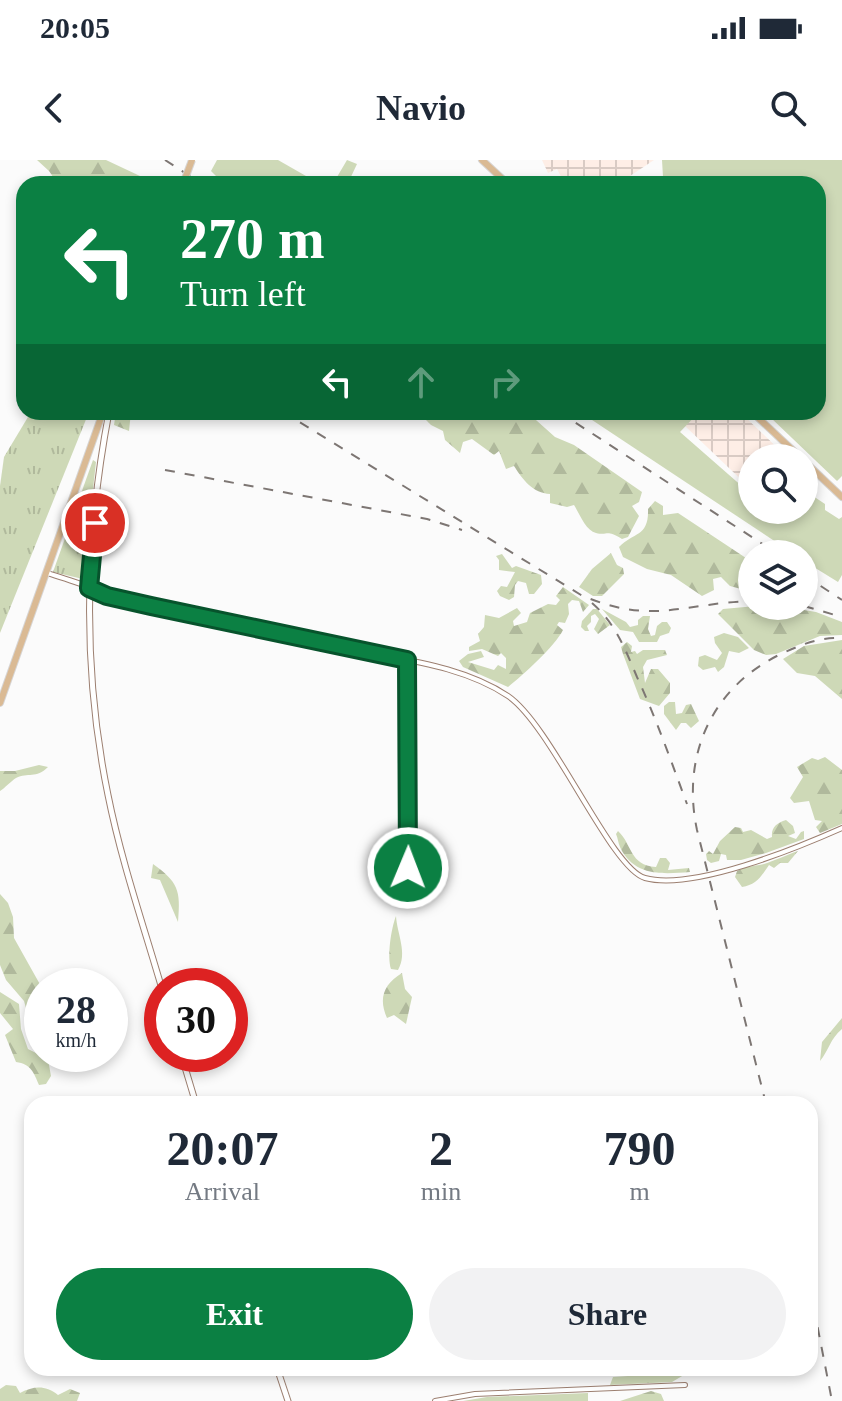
<!DOCTYPE html>
<html lang="en">
<head>
<meta charset="utf-8">
<style>
  body { margin:0; font-family:Georgia,serif; background:#f2f2f3; color:#1f2937; height:100vh; display:flex; flex-direction:column; font-size:30px; white-space:nowrap }
  * { box-sizing:border-box; margin:0 }
  p { font-size:26px; color:#747a83 }
  .icon { flex:none; width:44px; height:44px; fill:none; stroke:currentColor; stroke-width:2; stroke-linecap:round; stroke-linejoin:round }
  .map { position:relative; flex:1; overflow:hidden }
  .sheet { position:absolute; left:24px; top:936px; width:794px; height:280px; display:flex; flex-direction:column; background:#fff; border-radius:24px; box-shadow:0 4px 12px #0003 }
  .sheet>* { flex:none }
  .banner { position:absolute; left:16px; top:16px; width:810px; height:244px; border-radius:24px; box-shadow:0 4px 12px #0003; background:#0b8043; color:#fff; overflow:hidden }
  .tools { position:absolute; left:738px; top:284px; display:grid; gap:16px }
  .tools a { display:grid; place-items:center; width:80px; height:80px; border-radius:50%; background:#fff; box-shadow:0 4px 12px #0003; font-size:40px }
  .speed { position:absolute; left:24px; top:808px; display:flex; gap:16px; font-size:40px; font-weight:700; text-align:center }
  .speed>* { display:grid; place-content:center; width:104px; height:104px; border-radius:50%; background:#fff; box-shadow:0 4px 12px #0003; line-height:1 }
  .speed small { font-size:20px; font-weight:400 }
  .speed .limit { border:12px solid #d22; background:#fff; color:#111 }
  .pin { position:absolute; display:grid; place-items:center; width:68px; height:68px; color:#fff; margin:-34px; border:4px solid #fff; border-radius:50%; box-shadow:0 2px 8px #0007 }
  .me { position:absolute; width:88px; margin:-44px; rotate:1deg; stroke-linejoin:round; filter:drop-shadow(0 0 6px #0008) }
  .turn { display:flex; align-items:center; gap:28px; height:168px; padding:0 32px; font-size:36px }
  .turn .icon { width:104px; height:104px; stroke-width:2.5 }
  .turn b { display:block; font-size:56px; line-height:68px }
  .lanes { display:flex; align-items:center; height:76px; padding:0 32px; background:#0003; justify-content:center; gap:40px; direction:ltr }
  .lanes .off { opacity:.35 }
  .eta { display:flex; justify-content:space-evenly; align-items:center; height:136px; text-align:center }
  .eta b { font-size:48px; font-weight:800; line-height:56px }
  .button { display:flex; gap:16px; margin-top:auto; padding:16px 32px }
  .button a { flex:1; height:92px; border-radius:48px; background:#0b8043; color:#fff; font-size:32px; font-weight:800; line-height:92px; text-align:center }
  .button a+a { background:#f2f2f3; color:#1f2937 }
  .status { display:flex; justify-content:space-between; align-items:center; height:56px; padding:0 40px; background:#fff; direction:ltr }
  .status svg { height:22px; fill:currentColor }
  header { display:flex; justify-content:space-between; align-items:center; height:104px; padding:0 32px; background:#fff; font-size:36px; font-weight:800 }
  .map>svg:first-child { display:block }
  .industrial { fill:url(#industrial-grid) }
  .grass { fill:url(#grass-tufts) }
  .forest { fill:url(#forest-firs) }
  .green { fill:#ced9b7 }
  .lines { fill:none; stroke-linecap:round; stroke-linejoin:round }
  .minor-casing { stroke:#9c7f70; stroke-width:6 }
  .tertiary-casing { stroke:#9c7f70; stroke-width:7 }
  .primary-casing { stroke:#d7d5d4; stroke-width:8 }
  .minor { stroke:#fff; stroke-width:4 }
  .tertiary { stroke:#fff; stroke-width:5 }
  .primary { stroke:#daba94; stroke-width:6 }
  .rail { stroke:#7d7673; stroke-width:2; stroke-dasharray:10 10; stroke-linecap:butt }
  .primary-bridge-casing { stroke:#d7d5d4; stroke-width:8; stroke-linecap:butt }
  .primary-bridge { stroke:#daba94; stroke-width:6 }
  .route-casing { stroke:#07532c; stroke-width:20 }
  .route { stroke:#0b8043; stroke-width:14 }
</style>
</head>
<body>
<div class="status"><b>20:05</b><svg viewBox="0 0 49 12"><path d="M0 12V9h3v3zM5 12V6h3v6zM10 12V3h3v9zM15 12V0h3v12zM26 1h20v11H26zM47 4h2v5h-2z"/></svg></div>
<header><svg class="icon" aria-label="back" viewBox="0 0 24 24"><path d="M15 5l-7 7 7 7"/></svg>Navio<svg class="icon" aria-label="search" viewBox="0 0 24 24"><circle cx="10" cy="10" r="6"/><path d="M15 15l6 6"/></svg></header>
<div class="map">
<svg width="842" height="1241" viewBox="0 0 842 1241">
  <defs>
    <pattern id="industrial-grid" width="8" height="8" patternUnits="userSpaceOnUse" patternTransform="scale(2)"><rect width="8" height="8" fill="#feeee6"/><path d="M0 4h8M4 0v8" fill="none" stroke="#d9cbc4"/></pattern>
    <pattern id="grass-tufts" width="24" height="20" patternUnits="userSpaceOnUse" patternTransform="scale(2)"><rect width="24" height="20" fill="#ced9b7"/><path d="M3 7l-1-3M5 7V3M7 7l1-3M15 17l-1-3M17 17v-4M19 17l1-3" fill="none" stroke="#b0b99c"/></pattern>
    <pattern id="forest-firs" width="22" height="20" patternUnits="userSpaceOnUse" patternTransform="scale(2)"><rect width="22" height="20" fill="#ced9b7"/><path d="M5 1l3.5 6h-7zM16 11l3.5 6h-7z" fill="#b0b99c"/></pattern>
  </defs>
  <rect width="100%" height="100%" fill="#fbfbfb"/>
  <!-- industrial -->
  <g class="industrial">
    <path d="M 542,0 L 654,0 L 618,24 L 582,24 L 579,20 L 565,24 L 557,9 L 548,13 Z"/>
    <path d="M 699,252 L 740,252 L 788,298 L 752,298 L 752,330 L 685,266 Z"/>
  </g>
  <!-- grass -->
  <g class="grass">
    <path d="M 31,252 L 89,252 L 0,473 L 0,326 L 4,297 Z"/>
    <path d="M 93,300 L 96,302 L 83,419 L 53,412 Z"/>
  </g>
  <!-- forest -->
  <g class="forest">
    <path d="M 37,0 L 106,0 L 157,24 L 58,24 L 49,11 Z"/>
    <path d="M 347,0 L 357,4 L 349,21 L 354,24 L 338,24 L 337,17 Z"/>
    <path d="M 116,252 L 131,252 L 129,271 L 114,265 Z"/>
    <path d="M 469,252 L 527,252 L 555,277 L 574,285 L 642,332 L 639,342 L 632,346 L 639,356 L 628,377 L 622,379 C 605,369 609,376 596,373 C 586,371 579,353 574,345 L 567,347 L 550,343 L 550,334 C 533,333 523,320 514,306 L 506,309 L 499,291 L 494,295 L 472,279 L 463,282 L 460,293 L 445,280 L 443,271 L 431,265 L 423,257 L 429,255 L 451,260 Z"/>
    <path d="M 655,341 L 663,346 L 663,355 L 678,353 L 752,402 L 752,432 L 730,426 L 721,417 L 713,419 L 714,430 L 702,436 L 671,415 L 647,409 L 623,397 L 619,387 C 634,372 649,377 648,349 Z"/>
    <path d="M 611,393 L 617,405 L 623,408 L 624,414 L 602,436 L 593,436 L 579,427 L 592,409 Z"/>
    <path d="M 502,394 L 512,408 L 516,406 L 541,415 L 542,424 L 534,434 L 529,434 L 526,423 L 518,421 L 515,425 L 514,437 L 509,440 L 500,436 L 497,431 L 501,426 L 507,427 L 515,412 L 499,410 L 499,400 L 496,396 Z"/>
    <path d="M 563,427 L 589,445 L 583,452 L 579,441 L 572,440 L 568,444 L 569,454 L 565,463 L 559,462 L 557,465 L 563,470 C 555,486 523,515 508,527 L 463,507 L 459,501 L 468,494 L 481,491 L 484,497 L 468,502 L 494,510 L 498,505 L 506,509 L 506,498 L 501,493 L 498,496 L 482,489 L 469,491 L 469,487 L 480,481 L 478,474 L 484,467 L 485,455 L 499,458 L 517,448 L 521,453 L 513,461 L 514,466 L 527,462 L 530,453 L 548,444 L 556,445 L 560,440 L 556,436 Z"/>
    <path d="M 756,446 L 798,449 L 816,452 L 842,462 L 842,475 L 820,476 L 776,494 L 766,495 L 754,490 L 718,454 L 723,449 Z"/>
    <path d="M 593,449 L 597,449 L 610,465 L 598,474 L 594,469 L 599,459 L 595,454 L 591,456 L 591,462 L 587,466 L 589,471 L 585,471 L 581,467 L 582,461 Z"/>
    <path d="M 602,449 L 626,462 L 630,467 L 638,465 L 638,460 L 643,456 L 650,456 L 648,469 L 651,476 L 655,475 L 657,466 L 662,462 L 667,462 L 671,468 L 669,473 L 660,476 L 657,482 L 639,482 L 633,472 L 620,470 Z"/>
    <path d="M 724,473 L 738,477 L 749,488 L 739,493 L 729,491 L 724,507 L 718,512 L 715,507 L 703,510 L 698,506 L 699,497 L 705,495 L 717,500 L 722,493 L 715,483 L 714,477 Z"/>
    <path d="M 842,480 L 842,539 L 815,516 L 797,513 L 783,499 L 804,486 Z"/>
    <path d="M 627,482 L 632,486 L 631,492 L 635,491 L 637,494 L 643,490 L 665,490 L 667,495 L 647,500 L 643,507 L 645,523 L 651,509 L 658,509 L 670,523 L 670,533 L 659,546 L 640,539 L 623,494 L 621,487 Z"/>
    <path d="M 669,542 L 675,542 L 676,554 L 682,553 L 686,545 L 691,544 L 699,561 L 691,568 L 686,563 L 681,563 L 676,570 L 664,554 L 664,546 Z"/>
    <path d="M 825,597 L 842,610 L 842,664 L 820,673 L 816,667 L 822,661 L 815,660 L 809,641 L 794,643 L 790,638 L 803,617 L 797,607 L 812,598 L 818,600 Z"/>
    <path d="M 39,605 L 48,607 C 36,619 28,612 16,618 C 11,621 5,628 0,631 L 0,611 L 15,611 Z"/>
    <path d="M 786,660 L 793,666 L 795,673 L 788,676 L 796,679 L 801,672 L 804,671 L 804,679 L 766,693 L 741,700 L 727,700 L 726,695 L 721,694 L 719,701 L 711,703 L 707,700 L 706,694 L 709,691 L 713,694 L 720,681 L 735,667 L 741,668 L 743,672 L 751,670 L 767,679 L 772,677 C 771,667 777,663 786,660 Z"/>
    <path d="M 618,671 C 633,685 629,705 656,707 L 660,698 L 666,698 L 670,703 L 668,710 L 689,708 L 690,712 C 663,714 634,717 620,687 C 618,683 618,678 616,674 Z"/>
    <path d="M 798,691 L 788,703 L 780,703 L 774,708 L 769,705 C 761,717 756,725 742,727 L 735,717 L 737,711 C 747,706 755,706 764,704 C 771,702 789,694 798,691 Z"/>
    <path d="M 153,704 C 178,722 181,730 178,762 L 160,720 L 151,718 Z"/>
    <path d="M 0,734 L 8,743 L 13,757 L 14,778 L 42,828 L 42,861 L 30,862 L 24,841 L 6,820 L 0,805 Z"/>
    <path d="M 396,756 C 397,774 408,793 398,810 L 391,809 C 387,796 391,769 396,756 Z"/>
    <path d="M 402,813 L 405,829 L 412,837 L 406,864 L 394,855 L 387,858 C 378,838 384,824 402,813 Z"/>
    <path d="M 0,832 L 19,844 L 21,869 L 28,889 L 38,894 L 47,894 L 51,916 L 46,924 L 39,925 C 34,913 31,904 16,902 L 5,875 L 13,869 L 0,853 Z"/>
    <path d="M 842,858 L 842,869 C 830,879 829,890 820,901 L 822,882 Z"/>
    <path d="M 637,1208 L 701,1208 L 694,1209 L 672,1222 L 610,1225 L 613,1217 L 657,1214 L 648,1211 L 642,1213 Z"/>
    <path d="M 6,1225 L 16,1226 L 20,1233 C 34,1226 45,1225 58,1235 L 70,1229 L 80,1233 L 77,1241 L 0,1241 L 0,1229 Z"/>
    <path d="M 651,1231 L 661,1234 L 664,1241 L 667,1241 L 620,1241 Z"/>
    <path d="M 588,1233 L 588,1241 L 463,1241 L 487,1237 Z"/>
  </g>
  <!-- green -->
  <g class="green">
    <path d="M 217,0 L 278,0 L 320,24 L 224,24 L 211,11 Z"/>
    <path d="M 662,0 L 842,0 L 842,316 L 837,321 L 770,257 L 772,252 L 818,252 L 818,24 L 659,24 L 663,17 Z"/>
    <path d="M 580,252 L 699,252 L 680,272 L 752,335 L 752,350 L 804,350 L 804,330 L 825,344 L 825,350 L 839,359 L 842,357 L 842,415 L 838,422 L 804,401 L 804,394 L 794,394 Z"/>
  </g>
  <g class="lines">
    <defs>
      <g id="minor">
        <path d="M 47,413 C 82,423 115,438 151,446 C 218,462 285,475 352,489 C 404,500 463,506 508,536 C 552,566 611,709 645,718 C 693,731 797,688 842,668"/>
        <path d="M 407,500 L 408,708"/>
        <path d="M 435,1241 L 475,1234 L 685,1225"/>
      </g>
      <g id="tertiary">
        <path d="M 109,252 C 85,378 82,509 108,635 C 121,700 143,764 162,829"/>
        <path d="M 181,894 L 196,944"/>
        <path d="M 277,1208 L 288,1241"/>
      </g>
      <g id="primary">
        <path d="M 482,0 L 508,24"/>
        <path d="M 752,252 L 801,298"/>
        <path d="M 804,301 L 842,337"/>
        <path d="M 0,543 L 103,252"/>
      </g>
    </defs>
    <!-- minor casing -->
    <use href="#minor" class="minor-casing"/>
    <!-- tertiary casing -->
    <use href="#tertiary" class="tertiary-casing"/>
    <!-- primary casing -->
    <use href="#primary" class="primary-casing"/>
    <!-- minor -->
    <use href="#minor" class="minor"/>
    <!-- tertiary -->
    <use href="#tertiary" class="tertiary"/>
    <!-- primary -->
    <use href="#primary" class="primary"/>
    <!-- rail -->
    <g class="rail">
      <path d="M 165,0 L 202,24"/>
      <path d="M 283,252 L 581,435 C 652,466 682,443 752,441"/>
      <path d="M 559,252 L 778,394"/>
      <path d="M 165,310 L 427,359 L 462,370"/>
      <path d="M 804,415 L 842,440"/>
      <path d="M 592,443 C 616,464 625,489 637,517 C 656,558 671,601 687,644"/>
      <path d="M 804,446 L 842,457"/>
      <path d="M 766,944 L 697,670 C 681,595 712,526 783,493 C 803,484 820,477 842,478"/>
      <path d="M 810,1128 L 832,1241"/>
    </g>
    <defs>
      <path id="primary-bridge" d="M 183,24 L 192,0"/>
    </defs>
    <!-- primary-bridge casing -->
    <use href="#primary-bridge" class="primary-bridge-casing"/>
    <!-- primary-bridge -->
    <use href="#primary-bridge" class="primary-bridge"/>
  </g>
  <g class="lines">
    <defs>
      <path id="route" d="M 95,363 L 89,428 L 107,436 L 151,446 L 407,500 L 408,708"/>
    </defs>
    <!-- route casing -->
    <use href="#route" class="route-casing"/>
    <!-- route -->
    <use href="#route" class="route"/>
  </g>
</svg>
<div class="tools">
<a><svg class="icon" aria-label="search" viewBox="0 0 24 24"><circle cx="10" cy="10" r="6"/><path d="M15 15l6 6"/></svg></a>
<a><svg class="icon" aria-label="layers" viewBox="0 0 24 24"><path d="M12 4l9 5-9 5-9-5zM3 14l9 5 9-5"/></svg></a>
</div>
<div class="speed"><div>28<small>km/h</small></div><div class="limit">30</div></div>
<div class="pin" style="left:95px;top:363px;background:#d93025"><svg class="icon" aria-label="arrive" viewBox="0 0 24 24"><path d="M6 21V4h12l-3 4 3 4H6"/></svg></div>
<svg class="me" style="left:408px;top:708px" viewBox="-20 -20 40 40"><circle r="17" fill="#0b8043" stroke="#fff" stroke-width="3"/><path d="M0-11L8 9 0 5-8 9z" fill="#fff"/></svg>
<div class="banner">
<div class="turn"><svg class="icon" aria-label="left" viewBox="0 0 24 24"><path d="M17 20v-9H6M10 6l-5 5 5 5"/></svg><div><b>270 m</b>Turn left</div></div>
<div class="lanes"><svg class="icon" aria-label="left" viewBox="0 0 24 24"><path d="M17 20v-9H6M10 6l-5 5 5 5"/></svg><svg class="icon off" aria-label="ahead" viewBox="0 0 24 24"><path d="M12 20V5M6 11l6-6 6 6"/></svg><svg class="icon off" aria-label="right" viewBox="0 0 24 24"><path d="M7 20v-9h11M14 6l5 5-5 5"/></svg></div>
</div>
<section class="sheet">
<div class="eta">
<div><b>20:07</b><p>Arrival</p></div>
<div><b>2</b><p>min</p></div>
<div><b>790</b><p>m</p></div>
</div>
<div class="button"><a>Exit</a><a>Share</a></div>
</section>
</div>
</body>
</html>
